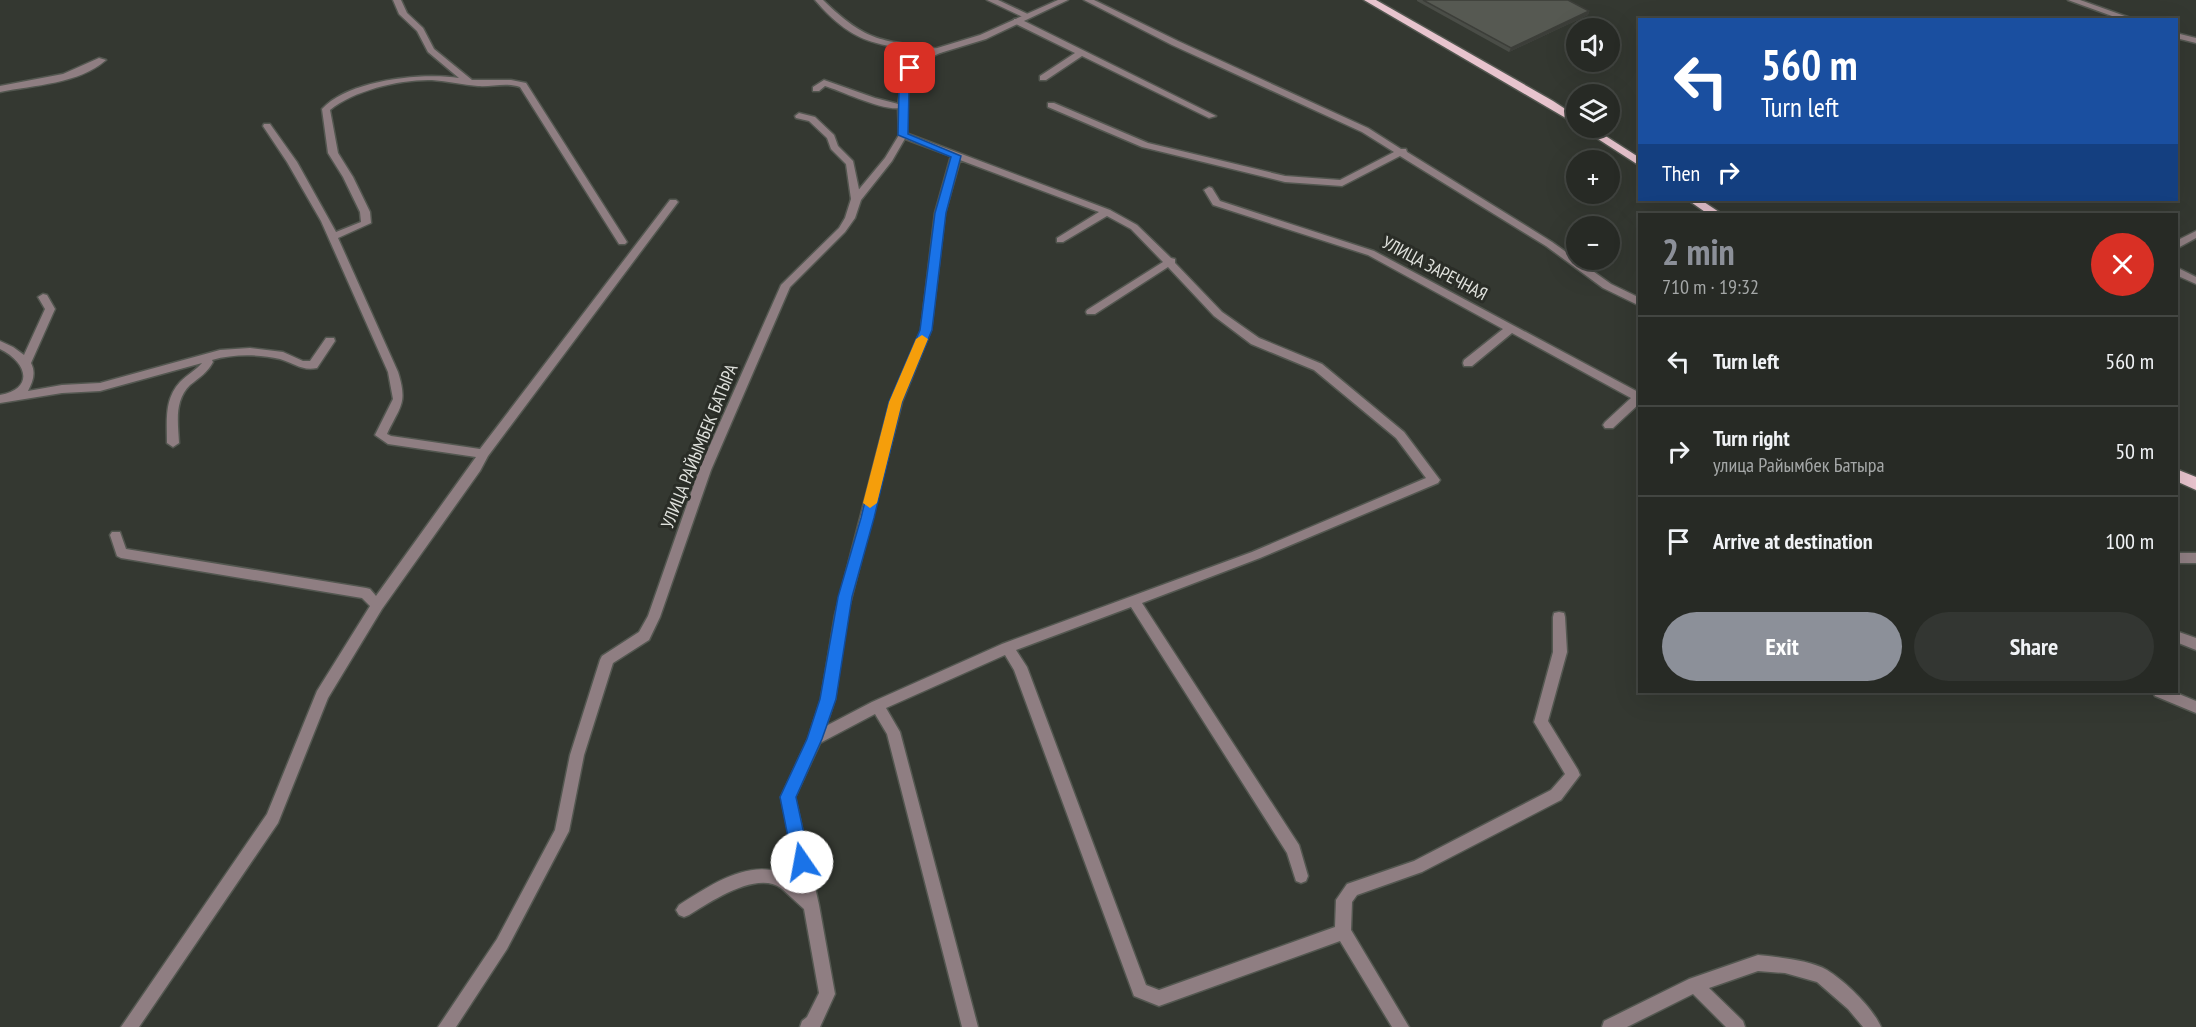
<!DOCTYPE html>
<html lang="en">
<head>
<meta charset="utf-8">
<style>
  body { margin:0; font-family:"PT Sans Narrow",sans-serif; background:#333632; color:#f1f3f6; height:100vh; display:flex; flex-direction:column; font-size:22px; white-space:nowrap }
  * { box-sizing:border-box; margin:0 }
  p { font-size:20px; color:#a4a7a7 }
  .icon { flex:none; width:33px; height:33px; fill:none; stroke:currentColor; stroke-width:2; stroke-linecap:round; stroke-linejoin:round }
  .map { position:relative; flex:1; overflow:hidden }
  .drawer { position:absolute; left:1638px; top:213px; width:540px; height:480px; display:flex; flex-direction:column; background:#272a25; border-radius:0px; box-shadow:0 6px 24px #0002,0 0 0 2px #434642 }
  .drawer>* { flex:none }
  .hud { position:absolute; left:1638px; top:18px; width:540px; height:183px; border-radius:0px; box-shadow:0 6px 24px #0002,0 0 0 2px #434642; background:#1a4fa0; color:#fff; overflow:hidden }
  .fabs { position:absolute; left:1566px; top:18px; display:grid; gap:12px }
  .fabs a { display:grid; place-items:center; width:54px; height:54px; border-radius:50%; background:#272a25; box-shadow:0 6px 24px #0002,0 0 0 2px #434642; font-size:30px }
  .pin { position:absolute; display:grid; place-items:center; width:51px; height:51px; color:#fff; margin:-26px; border-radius:12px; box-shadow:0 3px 9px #0006 }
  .me { position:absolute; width:66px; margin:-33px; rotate:348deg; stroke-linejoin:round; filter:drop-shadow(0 0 4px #0008) }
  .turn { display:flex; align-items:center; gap:21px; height:126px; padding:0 24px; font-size:27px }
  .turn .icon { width:78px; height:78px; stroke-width:2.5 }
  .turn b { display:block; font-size:42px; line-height:51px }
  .then { display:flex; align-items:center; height:57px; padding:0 24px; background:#0003; gap:12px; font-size:22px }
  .round { display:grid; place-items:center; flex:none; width:63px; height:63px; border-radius:32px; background:#333632 }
  .head { display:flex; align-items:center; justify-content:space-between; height:102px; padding:0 24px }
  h1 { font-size:36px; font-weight:700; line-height:45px; color:#8c9099 }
  .cta { display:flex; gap:12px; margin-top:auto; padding:12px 24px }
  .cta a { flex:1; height:69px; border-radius:36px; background:#8c9099; color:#fff; font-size:24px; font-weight:700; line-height:69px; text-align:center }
  .cta a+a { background:#333632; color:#f1f3f6 }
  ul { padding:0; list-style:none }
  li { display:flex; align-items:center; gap:18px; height:90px; padding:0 24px; border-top:2px solid #434642 }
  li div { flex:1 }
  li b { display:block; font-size:22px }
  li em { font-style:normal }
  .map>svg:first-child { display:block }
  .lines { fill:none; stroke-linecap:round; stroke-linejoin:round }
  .minor-casing { stroke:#535750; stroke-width:3 }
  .tertiary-casing { stroke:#535750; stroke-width:3 }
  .primary-casing { stroke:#535750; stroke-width:3 }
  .minor { fill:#8f7e82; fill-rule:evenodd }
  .tertiary { fill:#8f7e82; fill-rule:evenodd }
  .primary { fill:#e8c4ce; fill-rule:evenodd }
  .wall { fill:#4a4d47 }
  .shaded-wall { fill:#3c3e39 }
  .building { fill:#565952; stroke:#3c3e39; stroke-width:1.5 }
  .route { fill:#1a73e8; stroke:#114b97; stroke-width:1.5 }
  .slow { fill:#f59e0b }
  .labels { text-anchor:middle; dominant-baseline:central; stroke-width:6; stroke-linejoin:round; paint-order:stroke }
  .street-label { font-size:18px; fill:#e0e2dd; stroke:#2a2d27 }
</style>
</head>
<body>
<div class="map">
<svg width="2196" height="1027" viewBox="0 0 2196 1027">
  <rect width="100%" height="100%" fill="#343831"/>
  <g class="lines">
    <defs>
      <g id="minor">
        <path d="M 393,0 L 401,0 L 407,13 L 423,28 L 434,49 L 472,80 L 511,80 L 526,83 L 627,242 L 625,244 L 619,244 L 520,87 C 506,82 492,87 478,86 C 463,85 448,81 432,80 C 402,79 354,90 330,110 L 338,153 L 353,177 L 370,212 L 371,223 L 338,238 L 398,372 C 408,404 400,406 387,434 L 391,436 L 480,449 L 670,200 L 676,200 L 678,202 L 488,456 L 480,471 L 382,609 L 328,698 L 278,823 L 139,1027 L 121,1027 L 267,814 L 317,691 L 370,606 L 362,598 L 121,558 L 117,556 L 110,535 L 112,532 L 120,532 L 126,549 L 366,588 L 370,589 L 376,596 L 476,457 L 388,444 L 375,435 L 393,399 L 388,372 L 321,221 L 287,162 L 263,126 L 264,124 L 270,124 L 297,162 L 336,232 L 361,222 L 360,212 L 343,177 L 328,153 L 322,109 C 348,80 422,72 459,78 L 428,52 L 417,31 L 399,14 Z"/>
        <path d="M 815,0 L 823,0 C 868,44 882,40 940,49 L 944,51 L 940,53 C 882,45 856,48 815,0 Z"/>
        <path d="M 987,0 L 998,0 L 1032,16 L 1025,18 Z"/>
        <path d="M 1084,0 L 1094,0 L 1178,41 L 1368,128 L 1401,149 L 1406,149 L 1407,152 L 1552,242 L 1611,284 L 1640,298 L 1640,306 L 1603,288 L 1546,246 L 1400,156 L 1342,186 L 1285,182 L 1142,147 L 1048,107 L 1048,103 L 1054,103 L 1148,143 L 1285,176 L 1340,180 L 1394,152 L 1362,132 L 1172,45 Z"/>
        <path d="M 2068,0 L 2080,0 L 2136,20 L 2123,20 Z"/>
        <path d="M 1014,19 L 1020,19 L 1216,116 L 1209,118 L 1082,56 L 1046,80 L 1040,80 L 1040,76 L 1075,53 L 1014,23 Z"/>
        <path d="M 2176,33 L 2196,38 L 2196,43 L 2176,38 Z"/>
        <path d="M 99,58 L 106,60 C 79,84 34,85 0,92 L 0,86 L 63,74 Z"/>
        <path d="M 824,80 L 875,98 L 906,106 C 892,116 842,91 825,86 L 819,91 L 813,91 L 813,87 Z"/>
        <path d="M 799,113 L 815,117 L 834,135 L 838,146 L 853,161 L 861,199 L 859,201 L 856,202 L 851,199 L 846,164 L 831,149 L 827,138 L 809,121 L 796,118 L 795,116 Z"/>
        <path d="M 903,132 L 1110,210 L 1137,225 L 1171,258 L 1175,259 L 1175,263 L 1222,312 L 1259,338 L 1322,364 L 1404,432 L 1440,480 L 1438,483 L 1260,558 L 1142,603 L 1299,845 L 1308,876 L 1306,881 L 1301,883 L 1296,881 L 1287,853 L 1131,607 L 1016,650 L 1027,667 L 1146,985 L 1159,990 L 1335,927 L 1336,900 L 1347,884 L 1414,861 L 1551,790 L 1565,774 L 1534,722 L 1553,652 L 1553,617 L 1554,613 L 1559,612 L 1564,613 L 1565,617 L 1567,652 L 1548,721 L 1578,770 L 1580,775 L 1561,800 L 1422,872 L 1357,895 L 1352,902 L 1351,930 L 1409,1027 L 1392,1027 L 1340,941 L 1159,1006 L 1134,996 L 1014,670 L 1005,655 L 886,708 L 900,732 L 978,1027 L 962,1027 L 887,734 L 875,714 L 820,743 L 795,797 L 819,905 L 835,994 L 820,1027 L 800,1027 L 802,1021 L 807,1017 L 819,993 L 804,909 L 781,888 C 757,870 710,902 689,915 L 684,917 L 679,915 L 676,910 L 679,905 C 714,883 761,850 799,884 L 781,797 L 808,739 L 821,699 L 835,615 L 890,402 L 921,330 L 935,213 L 951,156 L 900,137 L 900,133 ZM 960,160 L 1099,212 L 1057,238 L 1057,242 L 1063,242 L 1107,216 L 1131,229 L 1163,262 L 1087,310 L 1086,312 L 1087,314 L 1095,314 L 1168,267 L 1214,316 L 1251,344 L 1314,370 L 1396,438 L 1426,478 L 1252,552 L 1002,644 L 872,702 L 826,726 L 835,699 L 847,615 L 902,402 L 931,330 L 945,213 Z"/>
        <path d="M 1209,187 L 1212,188 L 1220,201 L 1374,251 L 1640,393 L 1640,403 L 1613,428 L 1605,428 L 1603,425 L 1605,422 L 1631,398 L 1512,333 L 1472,366 L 1464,366 L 1463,363 L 1464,360 L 1503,329 L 1368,255 L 1213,205 L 1204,190 Z"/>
        <path d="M 2196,231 L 2196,238 L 2176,249 L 2176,241 Z"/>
        <path d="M 2176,267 L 2196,277 L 2196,284 L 2176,275 Z"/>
        <path d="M 43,294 L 47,295 L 55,309 L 31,363 C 36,373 33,381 28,391 L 62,385 L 100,383 L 220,350 L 250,348 L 283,352 L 303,361 L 310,361 L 326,338 L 334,338 L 335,341 L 317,368 C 301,371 294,363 280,359 C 259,354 233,354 212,360 L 213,362 C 208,372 199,378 190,385 C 174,401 178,422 179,443 L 173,447 L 167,443 C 167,421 164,399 180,382 C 187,375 196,370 202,363 L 100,391 L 62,393 L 0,403 L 0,395 C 35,389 27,362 0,349 L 0,341 L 13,347 L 24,355 L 45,309 L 38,297 Z"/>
        <rect x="2176" y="553" width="20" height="10"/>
        <path d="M 2176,631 L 2196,638 L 2196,650 L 2176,642 Z"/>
        <path d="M 2153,692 L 2174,692 L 2196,701 L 2196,713 L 2155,696 Z"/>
        <path d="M 1758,955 C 1777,957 1810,960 1827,970 C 1845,981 1873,1008 1881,1027 L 1863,1027 L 1848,1009 L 1817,982 L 1785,973 L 1758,971 L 1709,988 L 1743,1021 L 1745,1027 L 1726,1027 L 1693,994 L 1627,1027 L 1602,1027 L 1604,1021 L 1689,979 Z"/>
      </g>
      <path id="tertiary" d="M 1058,0 L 1068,0 L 986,39 L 940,53 L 919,63 L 914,69 L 910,77 L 906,106 L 907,135 L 892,161 L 861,200 L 855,218 L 845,232 L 790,287 L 711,470 L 660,617 L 649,640 L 613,663 L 584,755 L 569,831 L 507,949 L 456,1027 L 438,1027 L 497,939 L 555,830 L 570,755 L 600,660 L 602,656 L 639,632 L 648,616 L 699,470 L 781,285 L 839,228 L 845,218 L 851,199 L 885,158 L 899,135 L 898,106 L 902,77 L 913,59 L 934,49 L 980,35 Z"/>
      <g id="primary">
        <path d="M 1364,0 L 1376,0 L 1553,101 L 1576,116 L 1576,124 Z"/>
        <path d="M 1581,128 L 1593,128 L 1640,158 L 1640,166 Z"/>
        <path d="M 1688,200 L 1701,200 L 1722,214 L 1708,214 Z"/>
        <path d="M 2176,469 L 2196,477 L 2196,490 L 2176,481 Z"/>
      </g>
    </defs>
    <!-- minor casing -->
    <use href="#minor" class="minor-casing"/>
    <!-- tertiary casing -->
    <use href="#tertiary" class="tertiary-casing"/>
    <!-- primary casing -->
    <use href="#primary" class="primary-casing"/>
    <!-- minor -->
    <use href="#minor" class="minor"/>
    <!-- tertiary -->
    <use href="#tertiary" class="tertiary"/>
    <!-- primary -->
    <use href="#primary" class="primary"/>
  </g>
  <!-- wall -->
  <path class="wall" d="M 1417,0 L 1568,0 L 1589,11 L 1588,15 L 1509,52 L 1417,1 Z"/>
  <!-- shaded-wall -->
  <path class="shaded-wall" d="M 1589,11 L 1588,15 L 1509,52 L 1511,48 Z"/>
  <!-- building -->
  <path class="building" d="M 1423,0 L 1568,0 L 1589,11 L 1511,48 Z"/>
  <!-- route -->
  <path class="route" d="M 910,65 L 915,68 L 909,88 L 908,134 L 961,156 L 946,213 L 932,330 L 902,402 L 874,518 L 852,597 L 836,699 L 822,739 L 796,797 L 810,862 L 808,868 L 802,870 L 796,868 L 793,862 L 780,797 L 807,739 L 820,699 L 838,597 L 861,518 L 889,402 L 920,330 L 935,213 L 951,157 L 898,135 L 899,88 L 905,68 Z"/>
  <!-- slow -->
  <path class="slow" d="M 922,335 L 928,339 L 902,402 L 877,503 L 870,508 L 863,503 L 889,402 L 916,339 Z"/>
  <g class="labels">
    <!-- street labels -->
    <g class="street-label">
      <text transform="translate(1435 268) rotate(28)">УЛИЦА ЗАРЕЧНАЯ</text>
      <text transform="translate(699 446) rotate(-68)">УЛИЦА РАЙЫМБЕК БАТЫРА</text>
    </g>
  </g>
</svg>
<div class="fabs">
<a><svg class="icon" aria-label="sound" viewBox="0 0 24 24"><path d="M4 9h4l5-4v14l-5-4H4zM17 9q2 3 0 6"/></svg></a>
<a><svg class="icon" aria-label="layers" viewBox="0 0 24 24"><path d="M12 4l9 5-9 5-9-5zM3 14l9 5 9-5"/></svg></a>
<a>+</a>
<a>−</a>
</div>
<div class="pin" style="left:910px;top:68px;background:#d93025"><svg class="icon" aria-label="arrive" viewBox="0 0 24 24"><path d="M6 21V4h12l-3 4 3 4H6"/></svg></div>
<svg class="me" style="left:802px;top:862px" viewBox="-20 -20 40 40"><circle r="19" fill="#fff"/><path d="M0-13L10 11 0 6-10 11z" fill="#1a73e8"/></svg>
<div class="hud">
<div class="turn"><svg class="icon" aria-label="left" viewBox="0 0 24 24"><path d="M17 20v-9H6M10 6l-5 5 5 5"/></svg><div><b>560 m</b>Turn left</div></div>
<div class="then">Then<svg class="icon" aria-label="right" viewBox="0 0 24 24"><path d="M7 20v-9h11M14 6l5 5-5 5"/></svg></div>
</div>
<section class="drawer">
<div class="head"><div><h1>2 min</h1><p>710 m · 19:32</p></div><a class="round" style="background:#d93025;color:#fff"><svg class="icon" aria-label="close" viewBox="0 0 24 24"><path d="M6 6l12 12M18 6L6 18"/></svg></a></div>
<ul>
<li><svg class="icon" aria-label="left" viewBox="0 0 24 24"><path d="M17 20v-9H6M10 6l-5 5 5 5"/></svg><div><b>Turn left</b></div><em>560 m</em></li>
<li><svg class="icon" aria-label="right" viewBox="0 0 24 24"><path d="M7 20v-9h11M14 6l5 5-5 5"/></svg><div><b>Turn right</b><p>улица Райымбек Батыра</p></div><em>50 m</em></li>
<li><svg class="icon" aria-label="arrive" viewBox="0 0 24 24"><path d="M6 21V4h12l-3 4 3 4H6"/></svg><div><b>Arrive at destination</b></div><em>100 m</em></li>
</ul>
<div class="cta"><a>Exit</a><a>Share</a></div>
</section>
</div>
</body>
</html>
